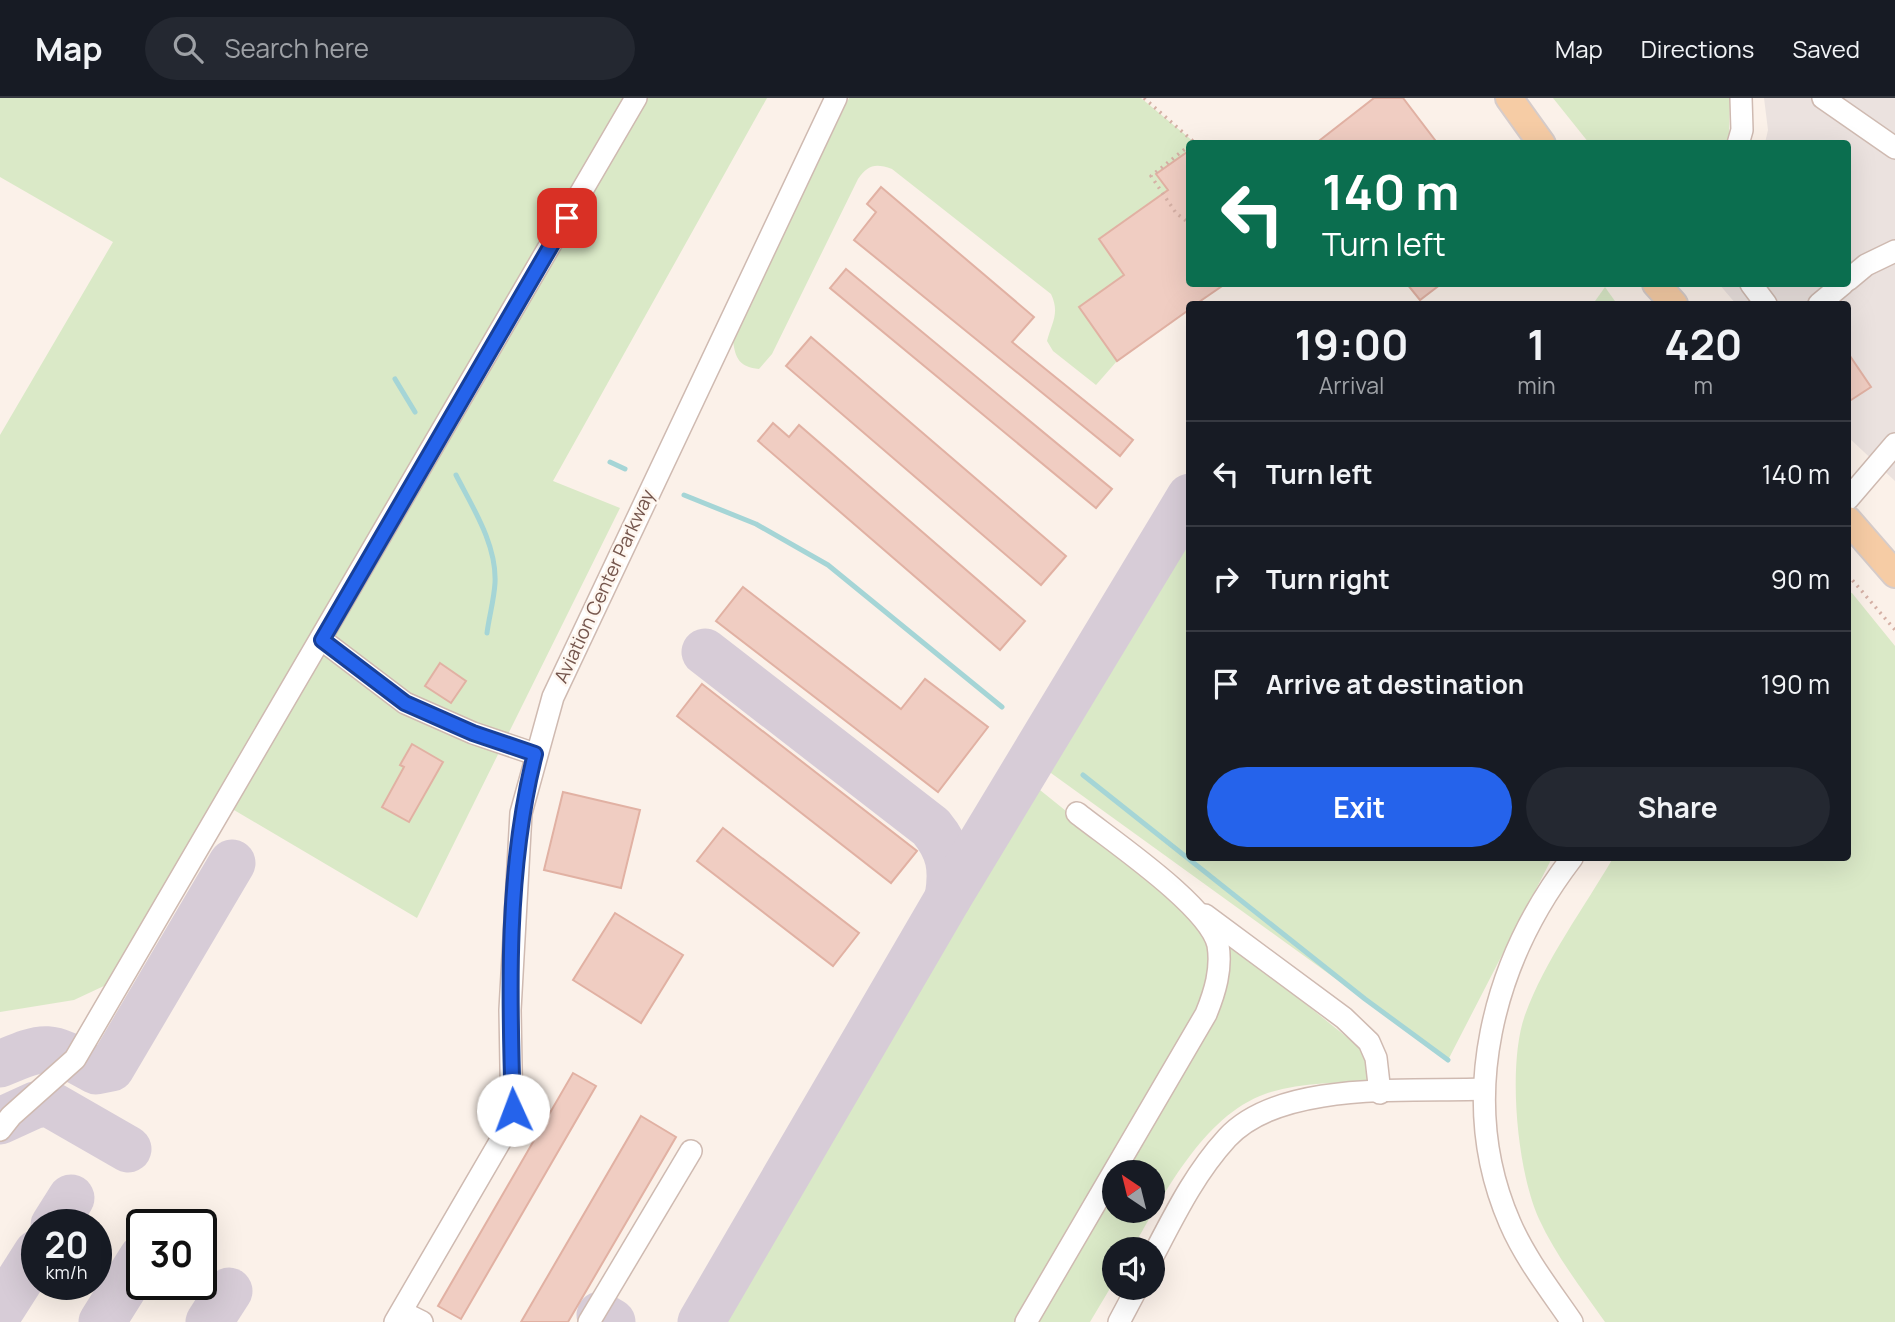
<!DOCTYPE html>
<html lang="en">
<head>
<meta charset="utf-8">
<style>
  body { margin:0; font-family:Manrope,sans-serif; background:#242831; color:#f1f3f6; height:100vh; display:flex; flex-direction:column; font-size:26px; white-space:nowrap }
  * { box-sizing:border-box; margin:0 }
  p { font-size:23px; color:#9ea1a6 }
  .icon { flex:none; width:38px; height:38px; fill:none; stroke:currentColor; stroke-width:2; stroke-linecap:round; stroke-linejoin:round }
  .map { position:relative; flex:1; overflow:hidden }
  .sheet { position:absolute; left:1186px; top:203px; width:665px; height:560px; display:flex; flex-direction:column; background:#171b24; border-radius:7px; box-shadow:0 7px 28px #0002 }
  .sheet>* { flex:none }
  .top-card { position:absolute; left:1186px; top:42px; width:665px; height:147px; border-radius:7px; box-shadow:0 7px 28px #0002; background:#0b6e4f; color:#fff; overflow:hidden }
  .needle { width:46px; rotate:325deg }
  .buttons { position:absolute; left:1102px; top:1062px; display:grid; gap:14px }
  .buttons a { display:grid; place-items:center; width:63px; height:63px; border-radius:50%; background:#171b24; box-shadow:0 7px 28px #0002; font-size:35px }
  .speed { position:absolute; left:21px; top:1111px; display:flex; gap:14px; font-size:35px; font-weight:700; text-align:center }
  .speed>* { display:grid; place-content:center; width:91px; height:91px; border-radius:50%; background:#171b24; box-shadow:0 7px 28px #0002; line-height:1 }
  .speed small { font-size:18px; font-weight:400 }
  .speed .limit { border:4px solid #111; border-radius:10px; background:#fff; color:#111 }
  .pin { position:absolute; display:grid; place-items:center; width:60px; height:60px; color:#fff; margin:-30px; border-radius:14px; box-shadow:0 4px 10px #0006 }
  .me { position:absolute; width:77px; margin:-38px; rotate:358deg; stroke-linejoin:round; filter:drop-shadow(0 0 5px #0008) }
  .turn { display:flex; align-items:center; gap:24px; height:147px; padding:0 21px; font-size:32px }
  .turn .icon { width:91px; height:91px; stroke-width:2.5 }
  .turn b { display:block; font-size:49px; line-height:60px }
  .eta { display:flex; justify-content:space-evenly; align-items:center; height:119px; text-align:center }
  .eta b { font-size:42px; font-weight:700; line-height:49px }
  .action { display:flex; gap:14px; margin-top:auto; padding:14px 21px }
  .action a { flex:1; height:80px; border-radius:42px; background:#2563eb; color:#fff; font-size:28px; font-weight:700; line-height:80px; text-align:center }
  .action a+a { background:#242831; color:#f1f3f6 }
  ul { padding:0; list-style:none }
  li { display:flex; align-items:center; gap:21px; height:105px; padding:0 21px; border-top:2px solid #363941 }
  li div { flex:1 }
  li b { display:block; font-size:26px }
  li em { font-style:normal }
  header { display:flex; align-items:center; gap:42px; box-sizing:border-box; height:98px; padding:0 35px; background:#171b24; border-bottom:2px solid #363941 }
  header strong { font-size:33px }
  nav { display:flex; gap:38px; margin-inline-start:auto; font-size:24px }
  .search { width:490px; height:63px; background:#242831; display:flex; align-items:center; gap:18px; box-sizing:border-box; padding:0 24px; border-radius:38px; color:#9ea1a6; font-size:26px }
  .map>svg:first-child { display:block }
  .industrial { fill:#ebe2df }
  .green { fill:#dae9c7; fill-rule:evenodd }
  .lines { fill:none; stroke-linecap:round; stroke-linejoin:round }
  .stream { stroke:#a5d5d6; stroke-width:5 }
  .taxiway { stroke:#d7ccd7; stroke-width:47 }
  .building { fill:#f0cdc2; stroke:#e1b1a3; stroke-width:2 }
  .minor-casing { stroke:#cfbab1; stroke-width:24 }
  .major-casing { stroke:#d6ccca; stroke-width:30 }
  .path { stroke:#d5b0a5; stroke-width:3.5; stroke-dasharray:2 5; stroke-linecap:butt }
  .minor { stroke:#fff; stroke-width:21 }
  .major { stroke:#f6cca5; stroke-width:26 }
  .route-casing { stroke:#184099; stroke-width:18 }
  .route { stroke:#2563eb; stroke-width:12 }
  .labels { text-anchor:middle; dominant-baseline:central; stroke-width:5; stroke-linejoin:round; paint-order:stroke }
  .street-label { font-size:19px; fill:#75564d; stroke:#fef6ef }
</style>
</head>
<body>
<header>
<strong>Map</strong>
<div class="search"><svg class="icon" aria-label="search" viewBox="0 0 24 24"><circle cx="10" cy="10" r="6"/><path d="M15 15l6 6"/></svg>Search here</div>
<nav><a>Map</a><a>Directions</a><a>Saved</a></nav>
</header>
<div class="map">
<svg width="1895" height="1224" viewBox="0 0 1895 1224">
  <rect width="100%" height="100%" fill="#fbf1e9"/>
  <!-- industrial -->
  <path class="industrial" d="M 1764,0 L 1895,0 L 1895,383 L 1848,339 L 1848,206 L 1736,206 L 1719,186 L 1848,186 L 1848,46 L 1765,45 L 1768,32 Z"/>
  <!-- green -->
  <g class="green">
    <path d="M 0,0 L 767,0 L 553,383 L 620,410 L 417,820 L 217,702 L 106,887 L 74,902 L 0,914 L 0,337 L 113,144 L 0,79 Z"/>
    <path d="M 849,0 L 1141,0 L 1194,44 L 1190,46 L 1190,52 L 1156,75 L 1168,92 L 1099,141 L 1124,177 L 1079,209 L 1117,263 L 1096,287 L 1053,253 L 1047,243 C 1052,224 1060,215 1051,196 L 892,71 C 875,65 868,67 858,81 L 772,256 L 759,271 C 740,269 735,261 733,242 Z"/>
    <path d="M 1553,0 L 1730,0 L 1729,38 L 1725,45 L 1589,45 Z"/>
    <path d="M 1605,189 L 1617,206 L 1593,206 Z"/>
    <path d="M 1190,442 L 1190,760 L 1552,760 L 1448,962 L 1044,670 Z"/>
    <path d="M 1848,494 L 1852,495 L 1895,548 L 1895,1224 L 1605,1224 C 1582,1191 1556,1158 1539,1121 C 1517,1073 1507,967 1525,917 C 1545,862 1584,810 1613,760 L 1848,760 Z"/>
    <path d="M 1035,688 L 1364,953 L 1376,983 C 1339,985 1299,984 1265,996 C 1203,1018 1163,1098 1132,1151 L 1115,1152 L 1115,1182 L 1090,1224 L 726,1224 ZM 1115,1074 L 1153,1074 L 1153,1113 L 1115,1113 Z"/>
  </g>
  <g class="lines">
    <!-- stream -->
    <g class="stream">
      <path d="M 395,281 L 415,314"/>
      <path d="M 610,364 L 625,371"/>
      <path d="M 456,377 C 473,410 497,447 495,485 C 494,502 489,519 487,535"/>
      <path d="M 684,397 L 756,426 L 828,467 L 1002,609"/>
      <path d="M 1083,677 L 1365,901 L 1448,962"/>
    </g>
    <!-- taxiway -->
    <g class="taxiway">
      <path d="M 705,554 L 931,729 C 950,752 953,771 948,800"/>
      <path d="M 0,966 C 49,945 49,947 96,973 L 111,970 L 232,765"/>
      <path d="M 0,1023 L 35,1007 L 48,1005 L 128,1051"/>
      <path d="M 54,1127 L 71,1100"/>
      <path d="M 0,1213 L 37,1155"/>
      <path d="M 600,1217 L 612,1224"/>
      <path d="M 102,1224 L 142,1160"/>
      <path d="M 209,1224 L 229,1193"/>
      <path d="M 701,1224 L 948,800 L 1190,399"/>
    </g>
  </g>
  <!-- building -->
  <g class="building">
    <path d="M 1374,0 L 1403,0 L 1438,46 L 1315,46 Z"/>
    <path d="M 1190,52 L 1190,186 L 1225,186 L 1196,206 L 1190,206 L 1190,211 L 1117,263 L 1079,209 L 1124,177 L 1099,141 L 1168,92 L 1156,76 Z"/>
    <path d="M 881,89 L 1034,219 L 1012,244 L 1133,342 L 1120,358 L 854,142 L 876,114 L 867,106 Z"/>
    <path d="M 846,171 L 1112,391 L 1096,410 L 830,190 Z"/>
    <path d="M 1407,186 L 1441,186 L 1420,202 Z"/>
    <path d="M 811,239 L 1066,458 L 1041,487 L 786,268 Z"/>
    <path d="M 1848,255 L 1871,289 L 1848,304 Z"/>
    <path d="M 773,325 L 789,339 L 799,327 L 1025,523 L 1000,552 L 758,343 Z"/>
    <path d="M 743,489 L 901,611 L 925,581 L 988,629 L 938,694 L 716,523 Z"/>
    <path d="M 440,565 L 466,583 L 451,605 L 425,588 Z"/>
    <path d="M 702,586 L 917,753 L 891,785 L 677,618 Z"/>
    <path d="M 412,646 L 443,664 L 409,724 L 382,709 L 404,669 L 400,667 Z"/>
    <path d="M 563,694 L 640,712 L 621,790 L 544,772 Z"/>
    <path d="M 723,730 L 859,835 L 833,868 L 697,763 Z"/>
    <path d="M 615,815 L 683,857 L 641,925 L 573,882 Z"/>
    <path d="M 573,975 L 596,988 L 461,1221 L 438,1208 Z"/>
    <path d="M 641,1018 L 676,1039 L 568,1224 L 521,1224 Z"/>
  </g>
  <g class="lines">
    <defs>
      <g id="minor">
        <path d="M 1823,0 L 1895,50"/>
        <path d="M 1738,46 L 1742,32 L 1741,0"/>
        <path d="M 1848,182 L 1866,167 L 1895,153"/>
        <path d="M 1751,186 L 1766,206"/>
        <path d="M 1819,206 L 1843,186"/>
        <path d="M 1848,401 L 1895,346"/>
        <path d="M 322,542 L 405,605 L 473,635 L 535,656"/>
        <path d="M 1572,760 C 1493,863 1456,1001 1510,1125 C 1525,1160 1550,1192 1572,1224"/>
        <path d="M 1205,817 L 1344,920 L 1369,944 L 1376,960 L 1380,995"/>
        <path d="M 0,1032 L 11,1018 L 75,961 L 636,0"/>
        <path d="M 1153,1158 C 1175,1116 1195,1075 1227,1040 C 1280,982 1410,994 1484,991"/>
        <path d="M 402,1214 L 422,1224"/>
        <path d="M 395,1224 L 512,1023 L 510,912 L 521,715 L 553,599 L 836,0"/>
        <path d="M 589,1224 L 691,1053"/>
        <path d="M 1026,1224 L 1206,916 C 1215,894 1222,871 1218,847 C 1209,808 1111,742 1077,715"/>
        <path d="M 1119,1224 L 1137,1190"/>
      </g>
      <g id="major">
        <path d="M 1509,0 L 1542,46"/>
        <path d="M 1656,186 L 1674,206"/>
        <path d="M 1848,422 L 1895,476"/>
      </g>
    </defs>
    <!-- minor casing -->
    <use href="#minor" class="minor-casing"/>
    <!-- major casing -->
    <use href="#major" class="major-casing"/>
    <!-- path -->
    <g class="path">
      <path d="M 1144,0 L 1194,44 L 1192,46"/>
      <path d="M 1190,47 L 1151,78 L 1176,115 L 1190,126"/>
      <path d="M 1848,477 L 1895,532"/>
    </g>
    <!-- minor -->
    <use href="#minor" class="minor"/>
    <!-- major -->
    <use href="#major" class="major"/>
  </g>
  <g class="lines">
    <defs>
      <path id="route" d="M 513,1012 C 509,894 506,771 535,656 L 473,635 L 405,605 L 322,542 L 567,120"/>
    </defs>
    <!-- route casing -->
    <use href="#route" class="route-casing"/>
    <!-- route -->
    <use href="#route" class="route"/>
  </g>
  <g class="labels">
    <!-- street labels -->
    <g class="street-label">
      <text transform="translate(604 488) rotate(-65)">Aviation Center Parkway</text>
    </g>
  </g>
</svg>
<div class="buttons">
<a><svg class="needle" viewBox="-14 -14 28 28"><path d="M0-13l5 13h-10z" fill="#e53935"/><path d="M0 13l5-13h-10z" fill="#9ea1a6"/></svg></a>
<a><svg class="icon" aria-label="sound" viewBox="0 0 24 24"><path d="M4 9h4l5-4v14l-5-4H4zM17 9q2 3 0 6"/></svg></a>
</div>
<div class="speed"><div>20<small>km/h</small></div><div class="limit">30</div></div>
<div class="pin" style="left:567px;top:120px;background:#d93025"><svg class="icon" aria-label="arrive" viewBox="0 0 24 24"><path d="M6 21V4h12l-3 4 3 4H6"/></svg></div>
<svg class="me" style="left:513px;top:1012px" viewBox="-20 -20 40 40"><circle r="19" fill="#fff"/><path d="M0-13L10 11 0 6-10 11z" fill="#2563eb"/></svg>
<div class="top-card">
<div class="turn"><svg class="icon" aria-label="left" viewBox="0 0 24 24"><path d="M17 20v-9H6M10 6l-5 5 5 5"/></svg><div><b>140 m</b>Turn left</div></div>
</div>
<section class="sheet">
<div class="eta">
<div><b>19:00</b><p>Arrival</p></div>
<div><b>1</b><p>min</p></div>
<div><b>420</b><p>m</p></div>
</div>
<ul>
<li><svg class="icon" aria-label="left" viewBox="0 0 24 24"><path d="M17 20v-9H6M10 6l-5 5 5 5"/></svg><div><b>Turn left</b></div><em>140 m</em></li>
<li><svg class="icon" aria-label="right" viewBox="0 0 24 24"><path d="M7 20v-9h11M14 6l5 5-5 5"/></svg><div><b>Turn right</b></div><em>90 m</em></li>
<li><svg class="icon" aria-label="arrive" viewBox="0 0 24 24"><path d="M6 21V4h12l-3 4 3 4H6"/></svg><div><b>Arrive at destination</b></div><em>190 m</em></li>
</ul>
<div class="action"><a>Exit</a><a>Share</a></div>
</section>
</div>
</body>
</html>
